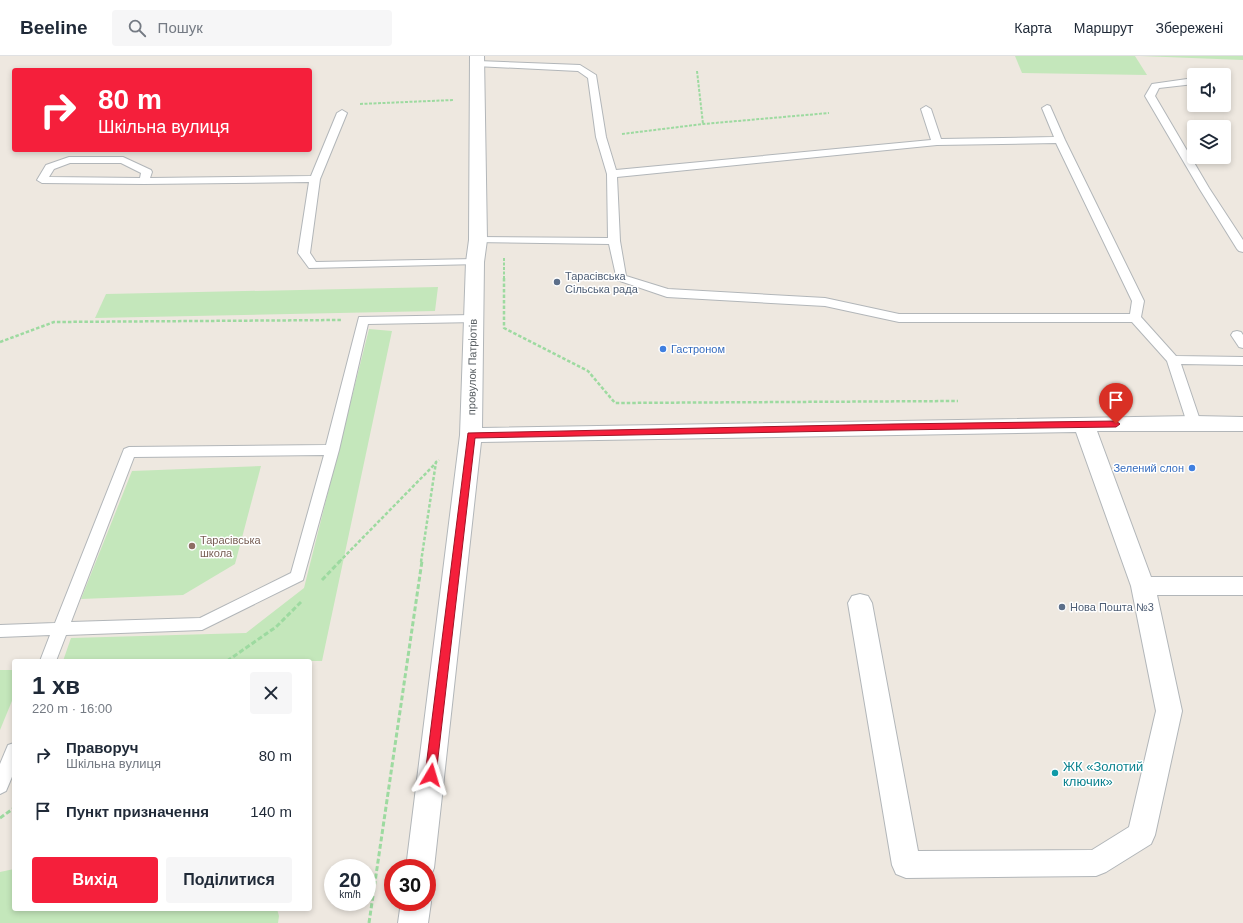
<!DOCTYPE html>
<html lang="uk">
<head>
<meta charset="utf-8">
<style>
  body { margin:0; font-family:Arial,sans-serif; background:#f6f6f7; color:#1f2937; height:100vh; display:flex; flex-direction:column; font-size:15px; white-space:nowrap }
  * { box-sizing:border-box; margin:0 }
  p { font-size:13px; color:#747a83 }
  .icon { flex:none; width:22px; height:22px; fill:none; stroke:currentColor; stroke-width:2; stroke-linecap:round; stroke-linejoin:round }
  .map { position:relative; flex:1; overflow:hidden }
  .panel { position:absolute; left:12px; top:603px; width:300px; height:252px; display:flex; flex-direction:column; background:#fff; border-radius:4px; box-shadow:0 2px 6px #0003 }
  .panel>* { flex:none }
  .top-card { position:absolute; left:12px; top:12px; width:300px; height:84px; border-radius:4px; box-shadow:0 2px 6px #0003; background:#f51f3b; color:#fff; overflow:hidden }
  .controls { position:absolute; left:1187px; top:12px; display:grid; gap:8px }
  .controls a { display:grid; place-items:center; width:44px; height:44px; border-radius:4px; background:#fff; box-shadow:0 2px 6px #0003; font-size:20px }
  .speed { position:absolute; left:324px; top:803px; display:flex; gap:8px; font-size:20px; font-weight:700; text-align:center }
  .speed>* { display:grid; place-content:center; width:52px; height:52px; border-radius:50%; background:#fff; box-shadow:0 2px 6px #0003; line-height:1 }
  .speed small { font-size:10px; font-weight:400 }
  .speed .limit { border:6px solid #d22; background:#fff; color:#111 }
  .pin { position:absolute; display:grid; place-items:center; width:34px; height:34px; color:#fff; margin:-41px -17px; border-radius:50% 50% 50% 0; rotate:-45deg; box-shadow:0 0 4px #0007 }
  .pin .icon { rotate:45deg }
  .me { position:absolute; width:44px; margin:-22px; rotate:7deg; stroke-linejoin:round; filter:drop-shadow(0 0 3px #0008) }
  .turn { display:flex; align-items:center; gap:14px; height:84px; padding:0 20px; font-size:18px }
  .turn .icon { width:52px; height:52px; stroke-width:2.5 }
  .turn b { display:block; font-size:28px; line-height:34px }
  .round { display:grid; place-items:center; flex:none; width:42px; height:42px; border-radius:4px; background:#f6f6f7 }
  .overview { display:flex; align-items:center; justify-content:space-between; height:68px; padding:0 20px }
  h1 { font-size:24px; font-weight:700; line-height:30px }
  .primary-button { display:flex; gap:8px; margin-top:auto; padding:8px 20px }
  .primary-button a { flex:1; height:46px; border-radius:4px; background:#f51f3b; color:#fff; font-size:16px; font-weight:700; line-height:46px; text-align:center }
  .primary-button a+a { background:#f6f6f7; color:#1f2937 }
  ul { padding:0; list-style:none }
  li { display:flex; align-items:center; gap:12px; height:56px; padding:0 20px }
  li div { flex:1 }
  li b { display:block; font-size:15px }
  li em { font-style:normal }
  header { display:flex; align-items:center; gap:24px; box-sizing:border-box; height:56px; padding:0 20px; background:#fff; border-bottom:1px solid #e0e1e3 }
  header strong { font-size:19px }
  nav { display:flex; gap:22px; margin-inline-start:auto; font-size:14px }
  .search { width:280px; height:36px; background:#f6f6f7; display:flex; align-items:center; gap:10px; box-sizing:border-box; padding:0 14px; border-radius:4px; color:#747a83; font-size:15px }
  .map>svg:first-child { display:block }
  .green { fill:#c4e7bb }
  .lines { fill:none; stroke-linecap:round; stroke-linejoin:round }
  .service-casing { stroke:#b2b6b9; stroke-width:2 }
  .minor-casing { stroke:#b2b6b9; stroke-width:2 }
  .path-far2 { stroke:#9ddaa0; stroke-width:2; stroke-dasharray:3 1.5; stroke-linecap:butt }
  .path-far1 { stroke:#9ddaa0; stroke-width:2.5; stroke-dasharray:3.5 2; stroke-linecap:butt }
  .path { stroke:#9ddaa0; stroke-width:3; stroke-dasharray:5 2.5; stroke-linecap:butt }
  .service { fill:#fff; fill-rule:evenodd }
  .minor { fill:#fff; fill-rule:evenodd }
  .route { fill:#f51f3b; stroke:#9f1426 }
  .service-dot { fill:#5c6f8a; stroke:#fff; stroke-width:1.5 }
  .shop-dot { fill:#3f7fe0; stroke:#fff; stroke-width:1.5 }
  .education-dot { fill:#8d6e63; stroke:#fff; stroke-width:1.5 }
  .culture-dot { fill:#0f9aa8; stroke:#fff; stroke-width:1.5 }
  .labels { text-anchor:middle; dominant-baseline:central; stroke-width:3; stroke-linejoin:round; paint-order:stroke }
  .service-label { font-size:11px; fill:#4e5e75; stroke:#fff; text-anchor:start }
  .shop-label { font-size:11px; fill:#366cbe; stroke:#fff; text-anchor:start }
  .street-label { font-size:11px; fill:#595f63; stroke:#fff }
  .education-label { font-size:11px; fill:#785e54; stroke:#fff; text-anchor:start }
  .near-culture-label { font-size:13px; fill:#0d838f; stroke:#fff; text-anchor:start }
</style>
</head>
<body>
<header>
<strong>Beeline</strong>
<div class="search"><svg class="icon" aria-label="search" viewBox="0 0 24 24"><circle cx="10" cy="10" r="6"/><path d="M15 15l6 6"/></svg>Пошук</div>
<nav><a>Карта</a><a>Маршрут</a><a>Збережені</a></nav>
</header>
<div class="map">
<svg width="1243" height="867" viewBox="0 0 1243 867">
  <rect width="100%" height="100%" fill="#eee8e0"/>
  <!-- green -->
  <g class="green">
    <path d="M 1015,0 L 1135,0 L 1147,19 L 1022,17 Z"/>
    <path d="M 1140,0 L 1243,0 L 1243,4 Z"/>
    <path d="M 438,231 L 435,255 L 95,262 L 106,238 Z"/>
    <path d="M 369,273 L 392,275 L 322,605 L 63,605 L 71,582 L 246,577 L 304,532 Z"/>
    <path d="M 261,410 L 235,508 L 183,539 L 81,543 L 132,415 Z"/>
    <path d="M 0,614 L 14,614 L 14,640 L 0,674 Z"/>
    <path d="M 14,813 L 14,853 L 277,853 L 279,860 L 278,867 L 0,867 L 0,816 Z"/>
  </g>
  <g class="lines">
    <defs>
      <g id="service">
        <path d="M 478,5 L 580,9 L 596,19 L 606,81 L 616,114 L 931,84 L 921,53 L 926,50 L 931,53 L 941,83 L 1054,81 L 1042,52 L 1047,49 L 1050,50 L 1065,84 L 1144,245 L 1141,261 L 1176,300 L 1243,301 L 1243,309 L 1181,308 L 1201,367 L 1199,370 L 1194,372 L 1189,370 L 1187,367 L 1167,305 L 1132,266 L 899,266 L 825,250 L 667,241 L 617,224 L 609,188 L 474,186 L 472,184 L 478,181 L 608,182 L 607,118 L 596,81 L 588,22 L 578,15 L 475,10 L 473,8 ZM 1056,87 L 1132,245 L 1130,258 L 899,258 L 825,242 L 668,233 L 626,220 L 620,185 L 617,121 L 937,89 Z"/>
        <path d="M 1194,22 L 1194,28 L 1159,32 L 1155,40 L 1209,132 L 1243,184 L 1243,196 L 1239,195 L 1237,193 L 1199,132 L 1145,40 L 1152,28 Z"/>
        <path d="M 342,54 L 347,57 L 320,123 L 310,197 L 316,206 L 475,203 L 479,204 L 481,206 L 479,208 L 309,212 L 298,197 L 309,126 L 144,128 L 42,127 L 37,124 L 46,109 L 69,101 L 123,101 L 151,114 L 152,116 L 150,122 L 311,120 L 337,57 ZM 70,107 L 121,107 L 141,117 L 140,122 L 49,121 L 54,113 Z"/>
        <path d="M 473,259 L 477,260 L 479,263 L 477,266 L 368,268 L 339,394 L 303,524 L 202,574 L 66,579 L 56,605 L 40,605 L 50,579 L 0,581 L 0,569 L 55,567 L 124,393 L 129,391 L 326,389 L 359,261 ZM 324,399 L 291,517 L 200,562 L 71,566 L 134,401 Z"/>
        <path d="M 1237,275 L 1241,276 L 1243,279 L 1243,292 L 1239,291 L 1231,279 L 1233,276 Z"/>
        <path d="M 14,687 L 14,716 L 6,735 L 0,738 L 0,708 L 8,689 Z"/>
      </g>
      <g id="minor">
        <path d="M 470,0 L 484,0 L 487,184 L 484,206 L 482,372 L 1194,360 L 1243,361 L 1243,375 L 1097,375 L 1151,521 L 1243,521 L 1243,539 L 1157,539 L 1182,655 L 1155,779 L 1151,788 L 1106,816 L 1096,820 L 906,822 L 896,818 L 892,809 L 848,547 L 852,540 L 860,538 L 868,540 L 872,547 L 918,795 L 1092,794 L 1129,771 L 1156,655 L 1131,530 L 1076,376 L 481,386 L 434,812 L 430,822 L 427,823 L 427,812 L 406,812 L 460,379 L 466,206 L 469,184 Z"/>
        <path d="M 427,838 L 431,846 L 428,867 L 398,867 L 401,846 L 427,846 Z"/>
      </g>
    </defs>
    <!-- service casing -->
    <use href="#service" class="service-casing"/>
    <!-- minor casing -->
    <use href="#minor" class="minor-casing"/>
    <!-- path-far2 -->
    <g class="path-far2">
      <path d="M 697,15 L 703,68"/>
      <path d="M 360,48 L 453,44"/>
      <path d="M 622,78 L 703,68 L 829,57"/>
      <path d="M 504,202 L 504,223"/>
    </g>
    <!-- path-far1 -->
    <g class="path-far1">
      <path d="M 504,222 L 504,272 L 588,315 L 615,347 L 958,345"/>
      <path d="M 0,286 L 54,266 L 342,264"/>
      <path d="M 339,506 L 436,407"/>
      <path d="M 421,506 L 436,406 L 439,404"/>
    </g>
    <!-- path -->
    <g class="path">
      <path d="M 322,524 L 340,505"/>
      <path d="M 227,605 L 276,571 L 301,546"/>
      <path d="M 0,762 L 14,752"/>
      <path d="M 369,867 L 422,505"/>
    </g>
    <!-- service -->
    <use href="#service" class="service"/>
    <!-- minor -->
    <use href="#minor" class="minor"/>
  </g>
  <!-- route -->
  <path class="route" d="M 1116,365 L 1120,368 L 1116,371 L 893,374 L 475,382 L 436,719 L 435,723 L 431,724 L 427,723 L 425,719 L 468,377 L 893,368 Z"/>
  <!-- markers -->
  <g class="service-dot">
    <circle cx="557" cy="226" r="4"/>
    <circle cx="1062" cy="551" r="4"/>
  </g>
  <g class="shop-dot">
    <circle cx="663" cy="293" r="4"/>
    <circle cx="1192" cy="412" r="4"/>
  </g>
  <circle class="education-dot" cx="192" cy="490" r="4"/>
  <circle class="culture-dot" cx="1055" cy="717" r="4"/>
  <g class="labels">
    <!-- service labels -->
    <g class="service-label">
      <text x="565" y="220">Тарасівська<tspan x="565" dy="13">Сільська рада</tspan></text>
      <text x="1070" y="551">Нова Пошта №3</text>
    </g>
    <!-- shop labels -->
    <g class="shop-label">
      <text x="671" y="293">Гастроном</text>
      <text x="1184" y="412" text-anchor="end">Зелений слон</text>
    </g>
    <!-- street labels -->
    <g class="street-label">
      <text transform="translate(472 311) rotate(-89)">провулок Патріотів</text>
    </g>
    <!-- education labels -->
    <g class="education-label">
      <text x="200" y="484">Тарасівська<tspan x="200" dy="13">школа</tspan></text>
    </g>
    <!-- near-culture labels -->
    <g class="near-culture-label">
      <text x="1063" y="710">ЖК «Золотий<tspan x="1063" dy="15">ключик»</tspan></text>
    </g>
  </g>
</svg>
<div class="controls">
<a><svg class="icon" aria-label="sound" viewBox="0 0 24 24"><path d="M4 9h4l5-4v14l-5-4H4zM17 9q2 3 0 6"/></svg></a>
<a><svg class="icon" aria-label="layers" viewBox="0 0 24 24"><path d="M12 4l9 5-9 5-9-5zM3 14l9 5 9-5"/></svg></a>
</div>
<div class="speed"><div>20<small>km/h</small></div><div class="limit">30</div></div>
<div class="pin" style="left:1116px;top:368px;background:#d93025"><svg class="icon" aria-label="arrive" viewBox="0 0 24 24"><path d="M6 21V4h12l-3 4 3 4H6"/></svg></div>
<svg class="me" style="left:431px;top:719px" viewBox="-20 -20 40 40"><path d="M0-17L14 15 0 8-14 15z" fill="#f51f3b" stroke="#fff" stroke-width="4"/></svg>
<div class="top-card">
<div class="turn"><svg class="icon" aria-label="right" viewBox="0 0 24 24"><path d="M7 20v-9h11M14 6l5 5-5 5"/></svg><div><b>80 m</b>Шкільна вулиця</div></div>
</div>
<section class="panel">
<div class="overview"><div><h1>1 хв</h1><p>220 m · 16:00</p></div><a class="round"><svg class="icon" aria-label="close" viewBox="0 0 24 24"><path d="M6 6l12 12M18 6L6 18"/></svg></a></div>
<ul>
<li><svg class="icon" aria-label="right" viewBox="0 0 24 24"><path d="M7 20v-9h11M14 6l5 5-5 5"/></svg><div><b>Праворуч</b><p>Шкільна вулиця</p></div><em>80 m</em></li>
<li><svg class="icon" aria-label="arrive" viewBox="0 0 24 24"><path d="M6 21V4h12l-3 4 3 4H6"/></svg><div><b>Пункт призначення</b></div><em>140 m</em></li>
</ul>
<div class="primary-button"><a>Вихід</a><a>Поділитися</a></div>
</section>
</div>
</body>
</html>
